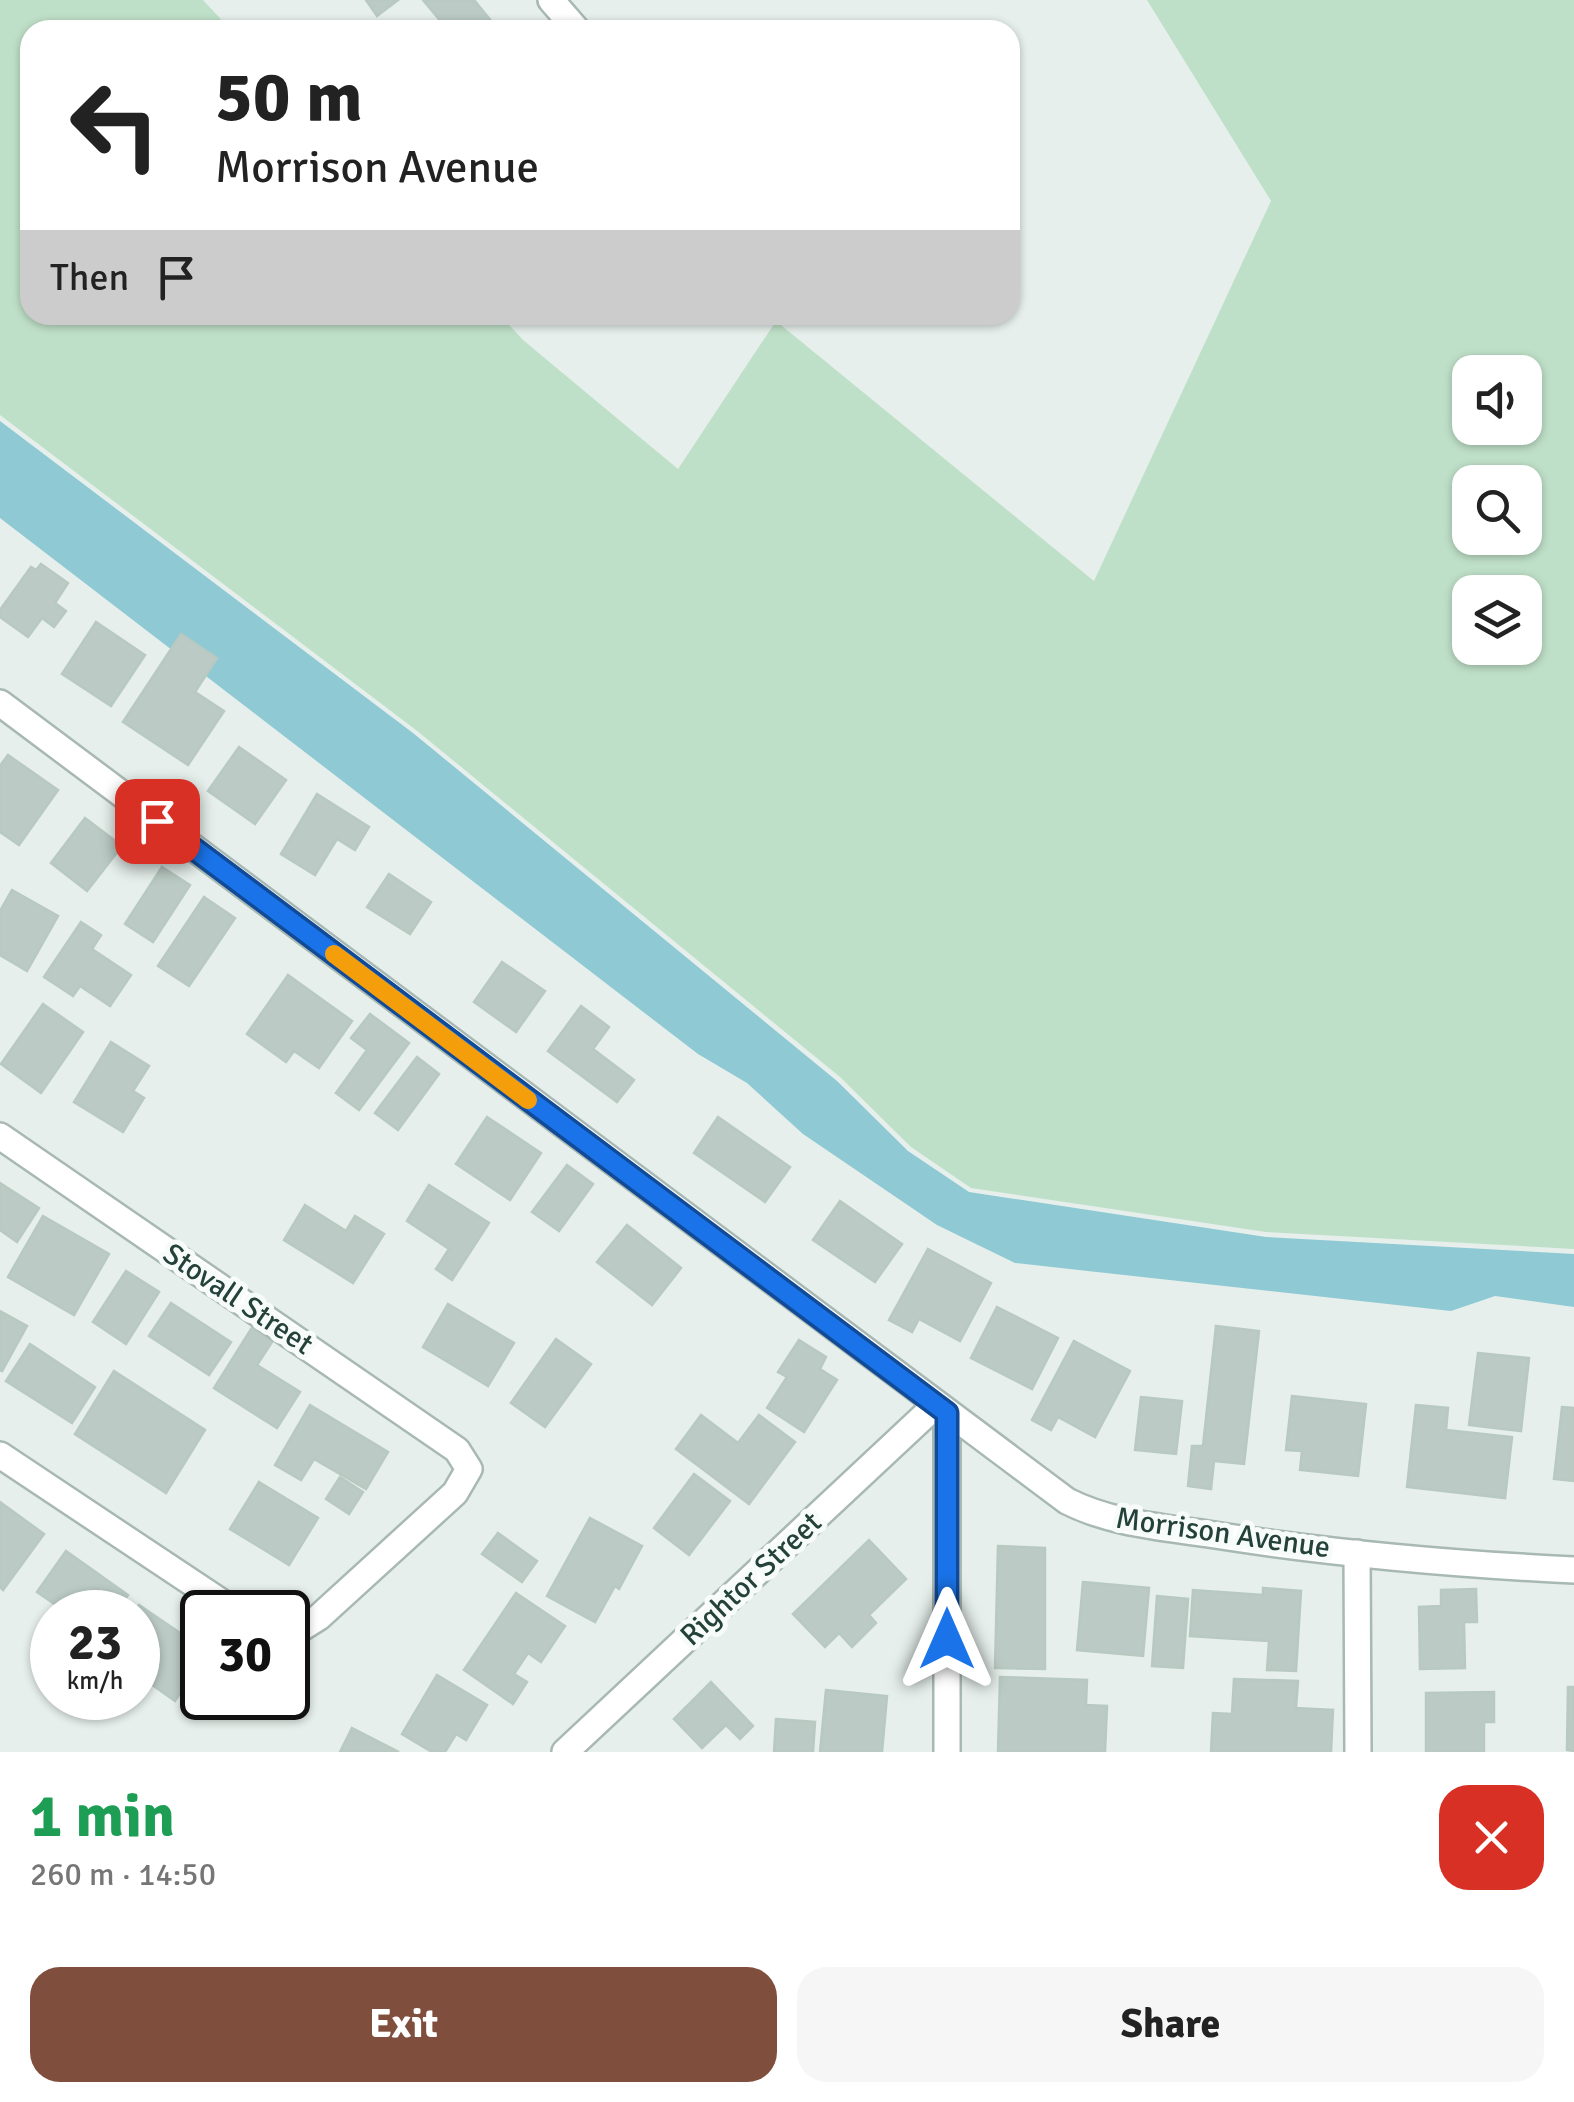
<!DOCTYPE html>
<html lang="en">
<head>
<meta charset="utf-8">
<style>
  body { margin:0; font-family:Signika,sans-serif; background:#f6f6f6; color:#222; height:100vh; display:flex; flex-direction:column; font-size:38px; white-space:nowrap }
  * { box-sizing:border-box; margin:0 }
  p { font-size:32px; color:#767676 }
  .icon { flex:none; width:55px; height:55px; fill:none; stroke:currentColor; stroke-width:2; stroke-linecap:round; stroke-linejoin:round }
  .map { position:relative; height:1752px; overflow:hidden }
  .sheet { display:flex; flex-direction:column; background:#fff; flex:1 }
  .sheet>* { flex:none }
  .hud { position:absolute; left:20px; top:20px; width:1000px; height:305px; border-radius:30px; box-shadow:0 2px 8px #0004; background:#fff; color:#222; overflow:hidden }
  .buttons { position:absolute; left:1452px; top:355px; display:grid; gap:20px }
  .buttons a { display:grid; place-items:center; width:90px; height:90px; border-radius:20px; background:#fff; box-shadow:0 2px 8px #0004; font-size:50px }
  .speed { position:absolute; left:30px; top:1590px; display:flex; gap:20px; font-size:50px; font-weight:700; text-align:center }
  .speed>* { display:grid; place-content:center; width:130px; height:130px; border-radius:50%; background:#fff; box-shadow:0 2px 8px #0004; line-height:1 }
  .speed small { font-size:25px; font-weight:400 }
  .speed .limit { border:5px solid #111; border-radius:15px; background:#fff; color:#111 }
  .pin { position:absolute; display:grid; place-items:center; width:85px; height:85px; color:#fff; margin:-42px; border-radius:20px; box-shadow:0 5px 15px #0006 }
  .me { position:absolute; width:110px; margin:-55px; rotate:0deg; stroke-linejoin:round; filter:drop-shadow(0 0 8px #0008) }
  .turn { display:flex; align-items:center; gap:35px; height:210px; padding:0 30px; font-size:45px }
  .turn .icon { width:130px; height:130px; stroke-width:2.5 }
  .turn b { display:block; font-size:70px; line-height:85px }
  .then { display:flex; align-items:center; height:95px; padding:0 30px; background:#0003; gap:20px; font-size:38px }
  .round { display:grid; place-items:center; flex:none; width:105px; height:105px; border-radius:30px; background:#f6f6f6 }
  .headline { display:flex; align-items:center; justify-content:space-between; height:170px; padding:0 30px }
  h1 { font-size:60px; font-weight:700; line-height:75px; color:#1e9e55 }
  .button { display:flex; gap:20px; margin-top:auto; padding:20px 30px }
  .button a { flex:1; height:115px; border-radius:30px; background:#804e3d; color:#fff; font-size:40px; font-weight:700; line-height:115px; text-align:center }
  .button a+a { background:#f6f6f6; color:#222 }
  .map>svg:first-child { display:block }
  .green { fill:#bfe0c8; fill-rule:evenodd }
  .water { fill:#8ec9d4 }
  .building { fill:#bbcac4; stroke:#b8c9c2; stroke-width:2.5 }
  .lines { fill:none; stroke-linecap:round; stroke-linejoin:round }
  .minor-casing { stroke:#a8b8b2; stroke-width:30 }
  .minor { stroke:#fff; stroke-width:25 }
  .route-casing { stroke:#114b97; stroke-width:25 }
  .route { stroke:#1a73e8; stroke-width:18 }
  .slow { stroke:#f59e0b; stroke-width:18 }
  .labels { text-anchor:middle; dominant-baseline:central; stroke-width:10; stroke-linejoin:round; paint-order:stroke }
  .street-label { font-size:30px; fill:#24423a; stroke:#f7fbf9 }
</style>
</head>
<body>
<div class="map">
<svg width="1574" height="1752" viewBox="0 0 1574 1752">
  <rect width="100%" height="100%" fill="#e6efeb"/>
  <!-- green -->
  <path class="green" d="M 0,0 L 203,0 L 231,30 L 30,30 L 30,315 L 500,315 L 523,340 L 678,469 L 776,321 L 1094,581 L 1271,201 L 1147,0 L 1574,0 L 1574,1249 L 1266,1232 L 971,1188 L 911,1147 L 840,1077 L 416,730 L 0,415 ZM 1470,372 L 1525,372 L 1525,428 L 1470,428 ZM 1470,482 L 1525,482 L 1525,538 L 1470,538 ZM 1470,592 L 1525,592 L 1525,648 L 1470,648 Z"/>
  <!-- water -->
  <path class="water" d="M 0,421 L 413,733 L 837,1081 L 908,1151 L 969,1192 L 1266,1237 L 1574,1254 L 1574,1307 L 1495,1296 L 1451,1311 L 1015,1263 L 937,1225 L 803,1134 L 747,1083 L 698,1054 L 0,518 Z"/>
  <!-- building -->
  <g class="building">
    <path d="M 366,0 L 398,0 L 377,16 Z"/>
    <path d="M 423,0 L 474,0 L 497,28 L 448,30 Z"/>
    <path d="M 41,564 L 68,583 L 55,603 L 66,611 L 54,627 L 42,618 L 28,637 L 0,617 L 0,610 L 31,567 L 36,570 Z"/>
    <path d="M 96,622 L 145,655 L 111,706 L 62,674 Z"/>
    <path d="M 181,634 L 217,658 L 195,692 L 224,711 L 188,765 L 123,722 Z"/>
    <path d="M 239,747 L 286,780 L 255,824 L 208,791 Z"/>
    <path d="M 8,755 L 58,790 L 19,845 L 0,832 L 0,766 Z"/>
    <path d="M 317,794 L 369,827 L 355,850 L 337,839 L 315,875 L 281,854 Z"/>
    <path d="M 85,818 L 122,846 L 87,891 L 51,863 Z"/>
    <path d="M 162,867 L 190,885 L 153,942 L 125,924 Z"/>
    <path d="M 389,874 L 431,902 L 410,934 L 367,907 Z"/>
    <path d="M 12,890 L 58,916 L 27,971 L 0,955 L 0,911 Z"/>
    <path d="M 204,897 L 235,918 L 189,986 L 158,966 Z"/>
    <path d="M 81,922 L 101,935 L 92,949 L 131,975 L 110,1006 L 80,986 L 73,996 L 44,977 Z"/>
    <path d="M 502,962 L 545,991 L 516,1032 L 474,1002 Z"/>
    <path d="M 288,975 L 352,1021 L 319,1068 L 294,1051 L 286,1062 L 247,1034 Z"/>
    <path d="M 43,1004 L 83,1032 L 41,1093 L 1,1064 Z"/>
    <path d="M 581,1006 L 609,1027 L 593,1049 L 634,1080 L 617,1102 L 548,1051 Z"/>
    <path d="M 370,1014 L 409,1043 L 359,1110 L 336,1093 L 367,1050 L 351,1038 Z"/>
    <path d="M 111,1042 L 149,1066 L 133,1091 L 144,1098 L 123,1132 L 74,1102 Z"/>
    <path d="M 417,1057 L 439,1074 L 398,1130 L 375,1113 Z"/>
    <path d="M 487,1117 L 541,1153 L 510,1200 L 456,1164 Z"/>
    <path d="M 718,1117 L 790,1167 L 765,1202 L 694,1153 Z"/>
    <path d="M 567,1165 L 593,1184 L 559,1231 L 532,1212 Z"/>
    <path d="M 0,1183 L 39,1208 L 17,1242 L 0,1230 Z"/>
    <path d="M 429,1185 L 489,1223 L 452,1280 L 436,1269 L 449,1249 L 407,1221 Z"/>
    <path d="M 840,1201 L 902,1244 L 875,1282 L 813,1240 Z"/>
    <path d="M 305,1205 L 346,1231 L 355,1216 L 384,1234 L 353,1283 L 284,1240 Z"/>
    <path d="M 43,1216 L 109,1254 L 74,1315 L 8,1277 Z"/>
    <path d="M 627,1225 L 681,1268 L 652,1305 L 597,1262 Z"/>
    <path d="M 928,1249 L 991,1283 L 960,1341 L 919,1319 L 912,1332 L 889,1320 Z"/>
    <path d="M 126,1271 L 159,1292 L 126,1344 L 93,1322 Z"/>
    <path d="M 171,1303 L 231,1342 L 209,1375 L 149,1336 Z"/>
    <path d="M 448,1304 L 514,1343 L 488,1386 L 423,1347 Z"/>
    <path d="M 997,1307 L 1058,1338 L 1032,1389 L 971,1358 Z"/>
    <path d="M 0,1311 L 27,1326 L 2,1371 L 0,1370 Z"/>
    <path d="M 253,1326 L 274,1339 L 257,1365 L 300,1392 L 277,1428 L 214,1388 Z"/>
    <path d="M 1216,1326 L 1259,1331 L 1244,1464 L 1214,1461 L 1211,1489 L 1188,1486 L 1192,1446 L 1203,1446 Z"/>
    <path d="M 556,1339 L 591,1364 L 545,1427 L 511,1403 Z"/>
    <path d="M 799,1340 L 826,1357 L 820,1369 L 837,1380 L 804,1432 L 767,1408 L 787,1377 L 778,1372 Z"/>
    <path d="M 1074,1341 L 1130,1371 L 1095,1437 L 1058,1417 L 1051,1430 L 1032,1420 Z"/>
    <path d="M 30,1344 L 95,1387 L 72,1423 L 6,1381 Z"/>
    <path d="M 1478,1353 L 1529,1358 L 1521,1431 L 1469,1425 Z"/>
    <path d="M 114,1371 L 205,1430 L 166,1493 L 75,1434 Z"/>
    <path d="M 1292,1396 L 1366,1404 L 1358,1476 L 1300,1470 L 1302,1451 L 1286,1450 Z"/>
    <path d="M 1141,1397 L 1182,1401 L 1176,1454 L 1135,1450 Z"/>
    <path d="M 310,1405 L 388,1452 L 366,1489 L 314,1459 L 301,1480 L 275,1465 Z"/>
    <path d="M 1416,1405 L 1448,1408 L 1446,1430 L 1512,1437 L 1505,1498 L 1407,1487 Z"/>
    <path d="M 1562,1407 L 1574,1408 L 1574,1481 L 1554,1479 Z"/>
    <path d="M 701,1415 L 738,1443 L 759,1415 L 795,1442 L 749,1504 L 676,1449 Z"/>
    <path d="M 694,1474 L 730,1501 L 689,1555 L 654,1528 Z"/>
    <path d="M 340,1477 L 363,1492 L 349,1514 L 326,1499 Z"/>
    <path d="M 259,1482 L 318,1518 L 289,1565 L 230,1529 Z"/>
    <path d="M 0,1502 L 44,1534 L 3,1590 L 0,1587 Z"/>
    <path d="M 590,1518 L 642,1546 L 619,1589 L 615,1586 L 595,1622 L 547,1596 Z"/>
    <path d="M 498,1533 L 537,1561 L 522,1582 L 482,1554 Z"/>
    <path d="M 869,1540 L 906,1579 L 869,1615 L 876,1623 L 852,1647 L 839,1633 L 825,1647 L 793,1614 Z"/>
    <path d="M 998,1546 L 1045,1548 L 1045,1669 L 995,1668 Z"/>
    <path d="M 66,1551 L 128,1595 L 116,1612 L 66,1612 L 37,1592 Z"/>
    <path d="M 1083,1582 L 1149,1588 L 1143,1656 L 1077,1650 Z"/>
    <path d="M 1263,1588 L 1301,1591 L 1296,1671 L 1267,1670 L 1269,1641 L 1190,1636 L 1193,1590 L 1263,1595 Z"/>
    <path d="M 1476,1589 L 1477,1622 L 1464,1622 L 1465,1668 L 1420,1669 L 1419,1607 L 1441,1606 L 1441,1590 Z"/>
    <path d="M 516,1593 L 565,1626 L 541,1662 L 528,1653 L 514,1674 L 527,1682 L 513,1704 L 464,1670 Z"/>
    <path d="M 1157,1596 L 1188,1599 L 1183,1668 L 1152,1666 Z"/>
    <path d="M 139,1605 L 202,1648 L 202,1687 L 190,1678 L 175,1701 L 148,1682 L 159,1665 L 138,1650 L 138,1612 L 134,1612 Z"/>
    <path d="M 437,1675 L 487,1705 L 466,1740 L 456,1734 L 445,1752 L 432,1752 L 402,1734 Z"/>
    <path d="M 1000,1677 L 1087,1680 L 1086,1705 L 1107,1706 L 1105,1752 L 998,1752 Z"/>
    <path d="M 1234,1679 L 1298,1681 L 1296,1708 L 1333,1710 L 1331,1752 L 1211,1752 L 1213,1713 L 1232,1714 Z"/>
    <path d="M 711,1682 L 753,1726 L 740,1739 L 726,1725 L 702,1748 L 674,1719 Z"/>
    <path d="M 1568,1687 L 1574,1687 L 1574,1751 L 1567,1750 Z"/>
    <path d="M 826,1690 L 887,1696 L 882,1752 L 820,1752 Z"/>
    <path d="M 1494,1692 L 1494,1722 L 1484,1722 L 1484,1752 L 1426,1752 L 1426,1693 Z"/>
    <path d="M 776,1719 L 815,1722 L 813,1752 L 774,1752 Z"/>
    <path d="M 352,1728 L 399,1752 L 340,1752 Z"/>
  </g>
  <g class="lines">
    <defs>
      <g id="minor">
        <path d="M 551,0 L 577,30"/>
        <path d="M 0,703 L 1067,1501 C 1110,1523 1161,1527 1208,1534 C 1329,1553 1452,1564 1574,1570"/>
        <path d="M 0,1136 L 457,1450 L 469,1469 L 455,1493 L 319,1617 L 292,1634 L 288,1634"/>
        <path d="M 0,1455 L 236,1612"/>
        <path d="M 1357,1553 L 1358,1752"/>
        <path d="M 565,1752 L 936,1405"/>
        <path d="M 947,1752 L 947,1413"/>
      </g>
    </defs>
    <!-- minor casing -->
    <use href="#minor" class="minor-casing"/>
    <!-- minor -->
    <use href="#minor" class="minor"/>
  </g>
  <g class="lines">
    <defs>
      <path id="route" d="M 157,821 L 947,1413 L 947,1639"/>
    </defs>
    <!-- route casing -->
    <use href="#route" class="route-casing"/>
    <!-- route -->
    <use href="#route" class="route"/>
    <!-- slow -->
    <path class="slow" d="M 334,954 L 528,1100"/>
  </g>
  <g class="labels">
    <!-- street labels -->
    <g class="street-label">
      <text transform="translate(238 1299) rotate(34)">Stovall Street</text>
      <text transform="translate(1223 1533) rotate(8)">Morrison Avenue</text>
      <text transform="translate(751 1579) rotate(-43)">Rightor Street</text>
    </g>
  </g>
</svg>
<div class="buttons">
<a><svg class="icon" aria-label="sound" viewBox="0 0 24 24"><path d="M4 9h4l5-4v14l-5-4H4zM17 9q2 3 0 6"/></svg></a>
<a><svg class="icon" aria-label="search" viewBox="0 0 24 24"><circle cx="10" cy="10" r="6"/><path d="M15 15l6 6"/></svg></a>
<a><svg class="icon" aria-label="layers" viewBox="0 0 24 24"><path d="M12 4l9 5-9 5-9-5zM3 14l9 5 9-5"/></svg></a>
</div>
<div class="speed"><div>23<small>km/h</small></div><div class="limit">30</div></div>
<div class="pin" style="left:157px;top:821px;background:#d93025"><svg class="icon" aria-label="arrive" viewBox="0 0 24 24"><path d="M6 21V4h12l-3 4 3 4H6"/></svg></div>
<svg class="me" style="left:947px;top:1639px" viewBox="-20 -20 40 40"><path d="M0-17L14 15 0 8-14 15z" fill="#1a73e8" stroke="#fff" stroke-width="4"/></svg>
<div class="hud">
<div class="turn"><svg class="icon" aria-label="left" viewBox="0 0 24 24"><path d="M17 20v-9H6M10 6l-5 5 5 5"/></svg><div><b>50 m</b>Morrison Avenue</div></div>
<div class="then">Then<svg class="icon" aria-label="arrive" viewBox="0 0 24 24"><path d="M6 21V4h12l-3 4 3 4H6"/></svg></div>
</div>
</div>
<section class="sheet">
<div class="headline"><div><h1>1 min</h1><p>260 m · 14:50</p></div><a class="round" style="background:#d93025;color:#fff"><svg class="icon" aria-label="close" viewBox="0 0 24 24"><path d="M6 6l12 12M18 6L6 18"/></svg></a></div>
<div class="button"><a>Exit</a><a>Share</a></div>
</section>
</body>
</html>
